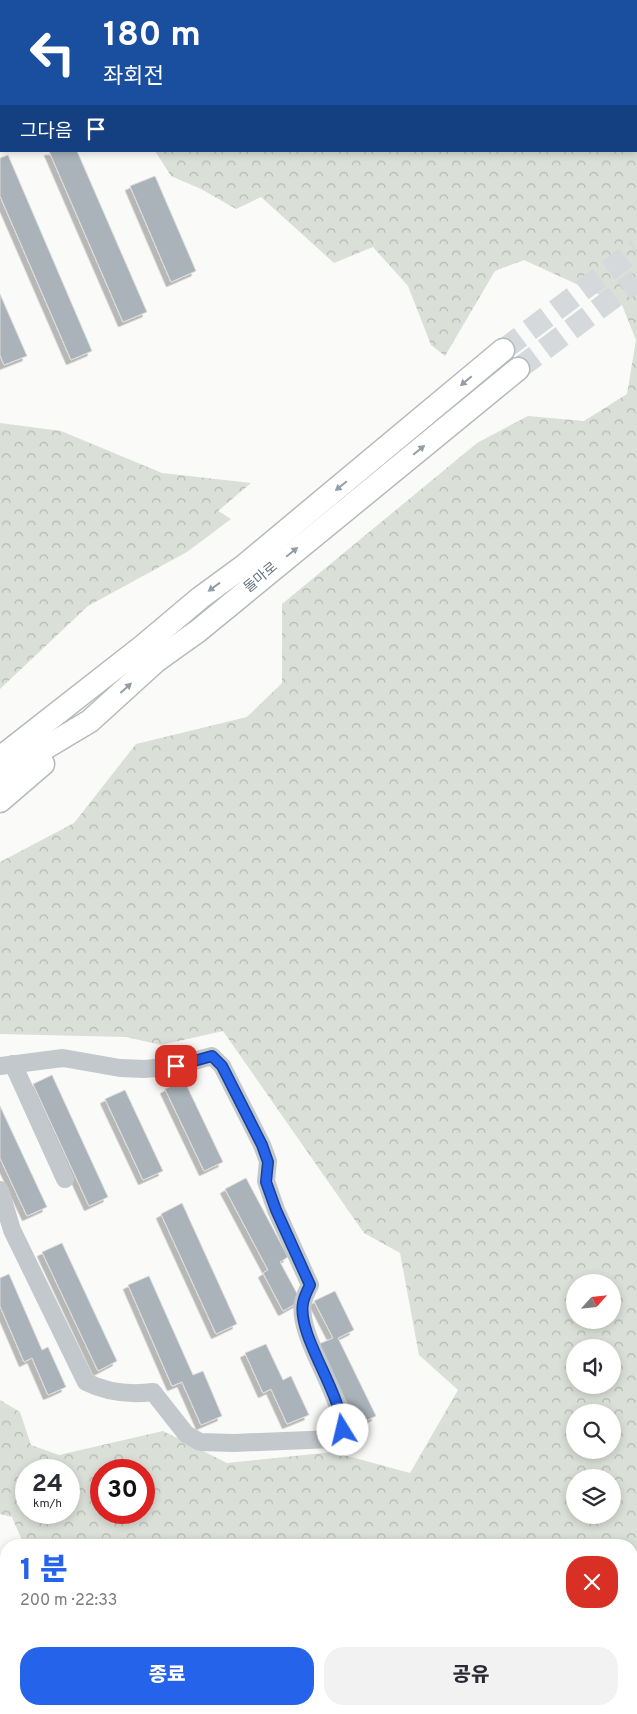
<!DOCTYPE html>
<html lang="ko">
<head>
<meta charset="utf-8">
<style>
  body { margin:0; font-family:Overpass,"Noto Sans KR",sans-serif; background:#f2f2f3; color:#2b2b33; height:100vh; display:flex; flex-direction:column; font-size:19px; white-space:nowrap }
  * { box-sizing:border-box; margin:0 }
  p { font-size:16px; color:#7c7c81 }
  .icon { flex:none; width:28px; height:28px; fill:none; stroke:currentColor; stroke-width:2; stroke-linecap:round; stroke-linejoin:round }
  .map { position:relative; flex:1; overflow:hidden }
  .sheet { position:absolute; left:0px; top:1539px; width:638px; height:176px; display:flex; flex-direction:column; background:#fff; border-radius:20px 20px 0 0; box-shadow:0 2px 8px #0003 }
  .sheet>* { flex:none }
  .hud { position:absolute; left:0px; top:0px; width:638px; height:152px; box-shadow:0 2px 8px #0003; background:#1a4fa0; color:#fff; overflow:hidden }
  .needle { width:32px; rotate:63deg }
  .fabs { position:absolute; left:566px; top:1274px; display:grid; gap:10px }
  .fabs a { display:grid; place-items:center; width:55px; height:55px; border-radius:50%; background:#fff; box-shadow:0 2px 8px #0003; font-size:25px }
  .speed { position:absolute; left:15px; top:1459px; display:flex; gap:10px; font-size:25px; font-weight:700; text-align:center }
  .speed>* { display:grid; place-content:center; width:65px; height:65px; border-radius:50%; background:#fff; box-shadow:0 2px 8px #0003; line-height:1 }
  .speed small { font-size:12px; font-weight:400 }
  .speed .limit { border:8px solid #d22; background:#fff; color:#111 }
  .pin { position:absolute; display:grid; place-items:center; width:42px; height:42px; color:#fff; margin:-21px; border-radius:10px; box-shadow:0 2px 8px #0006 }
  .me { position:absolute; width:55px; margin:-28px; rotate:351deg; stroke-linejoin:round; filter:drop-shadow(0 0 4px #0008) }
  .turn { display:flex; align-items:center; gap:18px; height:105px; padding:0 20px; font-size:22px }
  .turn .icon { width:65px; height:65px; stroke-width:2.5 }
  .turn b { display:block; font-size:35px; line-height:42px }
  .then { display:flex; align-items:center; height:48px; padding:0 20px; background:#0003; gap:10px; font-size:19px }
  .round { display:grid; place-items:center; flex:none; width:52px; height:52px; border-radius:20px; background:#f2f2f3 }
  .overview { display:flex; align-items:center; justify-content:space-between; height:85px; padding:0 20px }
  h1 { font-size:30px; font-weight:800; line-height:38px; color:#2563eb }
  .button { display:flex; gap:10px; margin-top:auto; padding:10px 20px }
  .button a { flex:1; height:58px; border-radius:20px; background:#2563eb; color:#fff; font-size:20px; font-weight:800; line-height:58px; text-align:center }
  .button a+a { background:#f2f2f3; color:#2b2b33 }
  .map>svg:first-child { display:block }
  .forest { fill:url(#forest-crowns); fill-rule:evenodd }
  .building { fill:#aab3b9; stroke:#dcdcda; filter:url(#shadow) }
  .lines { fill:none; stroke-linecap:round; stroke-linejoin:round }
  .major-tunnel { stroke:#d5d9db; stroke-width:22; stroke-dasharray:22 11; stroke-linecap:butt }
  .major-casing { stroke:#b5babe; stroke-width:25 }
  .minor { stroke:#c3c8cc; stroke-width:18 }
  .major { stroke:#fff; stroke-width:22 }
  .oneway { fill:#939fa8 }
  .route-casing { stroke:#184099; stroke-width:12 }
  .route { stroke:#2563eb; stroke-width:9 }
  .labels { text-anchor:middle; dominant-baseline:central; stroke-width:5; stroke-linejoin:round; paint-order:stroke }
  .street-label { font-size:14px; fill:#657683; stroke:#fff }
</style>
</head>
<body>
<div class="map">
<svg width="637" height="1714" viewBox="0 0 637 1714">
  <defs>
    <pattern id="forest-crowns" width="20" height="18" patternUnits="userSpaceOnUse" patternTransform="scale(1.25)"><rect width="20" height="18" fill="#dadfd7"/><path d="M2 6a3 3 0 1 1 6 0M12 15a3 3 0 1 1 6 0" fill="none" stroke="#b4b9b4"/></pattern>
    <filter id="shadow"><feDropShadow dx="-4.5" dy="4.5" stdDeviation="0" flood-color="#0004"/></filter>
  </defs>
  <rect width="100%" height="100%" fill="#fafaf8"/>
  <!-- forest -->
  <g class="forest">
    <path d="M 92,0 L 637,0 L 637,1714 L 64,1714 L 68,1709 L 631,1709 L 631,1545 L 24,1545 L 12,1517 L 0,1514 L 0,1400 L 20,1412 L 31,1445 L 59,1455 L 163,1431 L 227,1463 L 333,1452 L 410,1473 L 458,1390 L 419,1355 L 400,1253 L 364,1233 L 223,1031 L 161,1045 L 126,1037 L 0,1034 L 0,862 L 74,823 L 136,744 L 247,717 L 282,683 L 282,604 L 477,443 L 528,416 L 584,421 L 627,394 L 636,340 L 622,305 L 524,260 L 495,271 L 445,356 L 431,345 L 408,286 L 373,247 L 334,263 L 261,197 L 236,209 L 201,189 L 171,176 L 155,151 L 636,151 L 636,1 ZM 575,1282 L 612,1282 L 612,1320 L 575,1320 ZM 575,1348 L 612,1348 L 612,1385 L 575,1385 ZM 575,1412 L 612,1412 L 612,1450 L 575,1450 ZM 26,1470 L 69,1470 L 69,1512 L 26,1512 ZM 101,1470 L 144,1470 L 144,1512 L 101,1512 ZM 575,1478 L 612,1478 L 612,1515 L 575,1515 Z"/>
    <path d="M 0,423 L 61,431 L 162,473 L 251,483 L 218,511 L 231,519 L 187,552 L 88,606 L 0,689 Z"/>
    <path d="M 0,1577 L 6,1587 L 6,1694 L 0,1703 Z"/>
  </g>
  <!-- building -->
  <g class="building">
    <path d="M 0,0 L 12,1 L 1,1 L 1,25 Z"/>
    <path d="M 0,93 L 1,95 L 0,127 Z"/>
    <path d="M 49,151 L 77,151 L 147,312 L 123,322 Z"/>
    <path d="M 8,155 L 92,351 L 71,360 L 0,196 L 0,158 Z"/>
    <path d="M 155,176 L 196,271 L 171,282 L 130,186 Z"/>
    <path d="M 0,294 L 27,356 L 4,365 L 0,355 Z"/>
    <path d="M 52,1075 L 108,1197 L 89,1206 L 33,1084 Z"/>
    <path d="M 184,1080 L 223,1162 L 204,1171 L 165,1089 Z"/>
    <path d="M 125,1090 L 163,1171 L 143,1180 L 105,1099 Z"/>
    <path d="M 0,1106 L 47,1207 L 27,1216 L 0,1158 Z"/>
    <path d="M 246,1178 L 288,1257 L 280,1262 L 301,1301 L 283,1311 L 263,1273 L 268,1270 L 225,1189 Z"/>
    <path d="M 182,1203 L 237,1324 L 216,1334 L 161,1214 Z"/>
    <path d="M 62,1243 L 117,1361 L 98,1371 L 42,1252 Z"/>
    <path d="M 9,1274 L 42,1350 L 48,1347 L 66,1387 L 48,1395 L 32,1358 L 24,1362 L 0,1306 L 0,1278 Z"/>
    <path d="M 149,1276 L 193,1375 L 203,1371 L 222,1416 L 201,1425 L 182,1382 L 172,1386 L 128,1285 Z"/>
    <path d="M 335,1291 L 354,1330 L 338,1338 L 376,1416 L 357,1425 L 319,1344 L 333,1338 L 314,1301 Z"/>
    <path d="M 266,1344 L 283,1380 L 291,1376 L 309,1415 L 287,1424 L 271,1389 L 263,1393 L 245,1353 Z"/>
    <path d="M 22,1709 L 40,1709 L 35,1714 L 17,1714 Z"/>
  </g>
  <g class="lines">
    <!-- major-tunnel -->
    <g class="major-tunnel">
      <path d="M 503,350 L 637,249"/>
      <path d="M 518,369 L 637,280"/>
    </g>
    <defs>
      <g id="major">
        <path d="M 0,758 L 143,646 L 200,598 L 245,565 L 503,350"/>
        <path d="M 0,779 L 35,754 L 90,721 L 156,661 L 198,631 L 518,369"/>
        <path d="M 0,801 L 43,764"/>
      </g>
    </defs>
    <!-- major casing -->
    <use href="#major" class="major-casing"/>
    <!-- minor -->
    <g class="minor">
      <path d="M 0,74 L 1,76"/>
      <path d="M 13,1064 L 65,1179"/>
      <path d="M 0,1066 L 63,1058 L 120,1068 L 145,1069 L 176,1066 L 212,1056 L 222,1066 L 262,1145 L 268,1161 L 266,1181 L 276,1210 L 310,1285 C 307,1291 304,1297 303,1303 C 297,1335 340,1390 343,1430 L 333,1439 L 234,1443 L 200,1442 L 186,1434 L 153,1392 C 129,1395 108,1393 86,1382 L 12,1230 L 0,1190"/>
    </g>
    <!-- major -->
    <use href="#major" class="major"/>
  </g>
  <!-- one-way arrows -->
  <defs><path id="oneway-solid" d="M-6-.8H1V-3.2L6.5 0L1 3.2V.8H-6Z" transform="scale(1.25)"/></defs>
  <g class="oneway">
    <use href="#oneway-solid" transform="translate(466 381) rotate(140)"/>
    <use href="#oneway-solid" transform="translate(419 450) rotate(-39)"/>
    <use href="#oneway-solid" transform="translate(341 486) rotate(141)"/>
    <use href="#oneway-solid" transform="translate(292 552) rotate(-39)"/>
    <use href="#oneway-solid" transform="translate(214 587) rotate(144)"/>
    <use href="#oneway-solid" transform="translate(126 688) rotate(-42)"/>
  </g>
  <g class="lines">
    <defs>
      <path id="route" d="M 176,1066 L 212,1056 L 222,1066 L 262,1145 L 268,1162 L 266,1182 L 276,1210 L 310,1285 C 307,1291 304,1297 303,1303 C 297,1335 340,1390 343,1430"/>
    </defs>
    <!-- route casing -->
    <use href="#route" class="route-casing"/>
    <!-- route -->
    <use href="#route" class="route"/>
  </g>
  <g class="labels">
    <!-- street labels -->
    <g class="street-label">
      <text transform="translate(261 578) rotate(-40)">돌마로</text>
    </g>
  </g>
</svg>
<div class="fabs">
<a><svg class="needle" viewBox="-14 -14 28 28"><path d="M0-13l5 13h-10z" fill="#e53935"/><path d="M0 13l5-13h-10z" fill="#7c7c81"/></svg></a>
<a><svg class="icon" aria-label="sound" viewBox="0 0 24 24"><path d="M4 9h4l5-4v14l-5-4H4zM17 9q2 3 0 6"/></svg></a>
<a><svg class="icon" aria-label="search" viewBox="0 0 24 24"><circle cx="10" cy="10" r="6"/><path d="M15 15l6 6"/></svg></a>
<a><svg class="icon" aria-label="layers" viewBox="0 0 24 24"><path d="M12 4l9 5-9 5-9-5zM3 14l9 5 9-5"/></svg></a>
</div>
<div class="speed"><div>24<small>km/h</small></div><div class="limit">30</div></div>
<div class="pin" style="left:176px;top:1066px;background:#d93025"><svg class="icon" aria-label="arrive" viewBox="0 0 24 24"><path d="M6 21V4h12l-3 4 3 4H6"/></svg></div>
<svg class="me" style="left:343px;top:1430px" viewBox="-20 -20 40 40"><circle r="19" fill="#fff"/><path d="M0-13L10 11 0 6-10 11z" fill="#2563eb"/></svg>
<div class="hud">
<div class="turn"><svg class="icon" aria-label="left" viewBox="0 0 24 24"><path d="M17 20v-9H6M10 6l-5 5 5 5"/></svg><div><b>180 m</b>좌회전</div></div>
<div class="then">그다음<svg class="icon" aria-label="arrive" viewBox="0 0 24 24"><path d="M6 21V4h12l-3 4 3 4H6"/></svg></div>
</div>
<section class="sheet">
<div class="overview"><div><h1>1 분</h1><p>200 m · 22:33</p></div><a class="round" style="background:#d93025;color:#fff"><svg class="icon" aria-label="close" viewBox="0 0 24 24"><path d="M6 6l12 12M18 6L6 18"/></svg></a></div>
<div class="button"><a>종료</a><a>공유</a></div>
</section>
</div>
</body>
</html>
